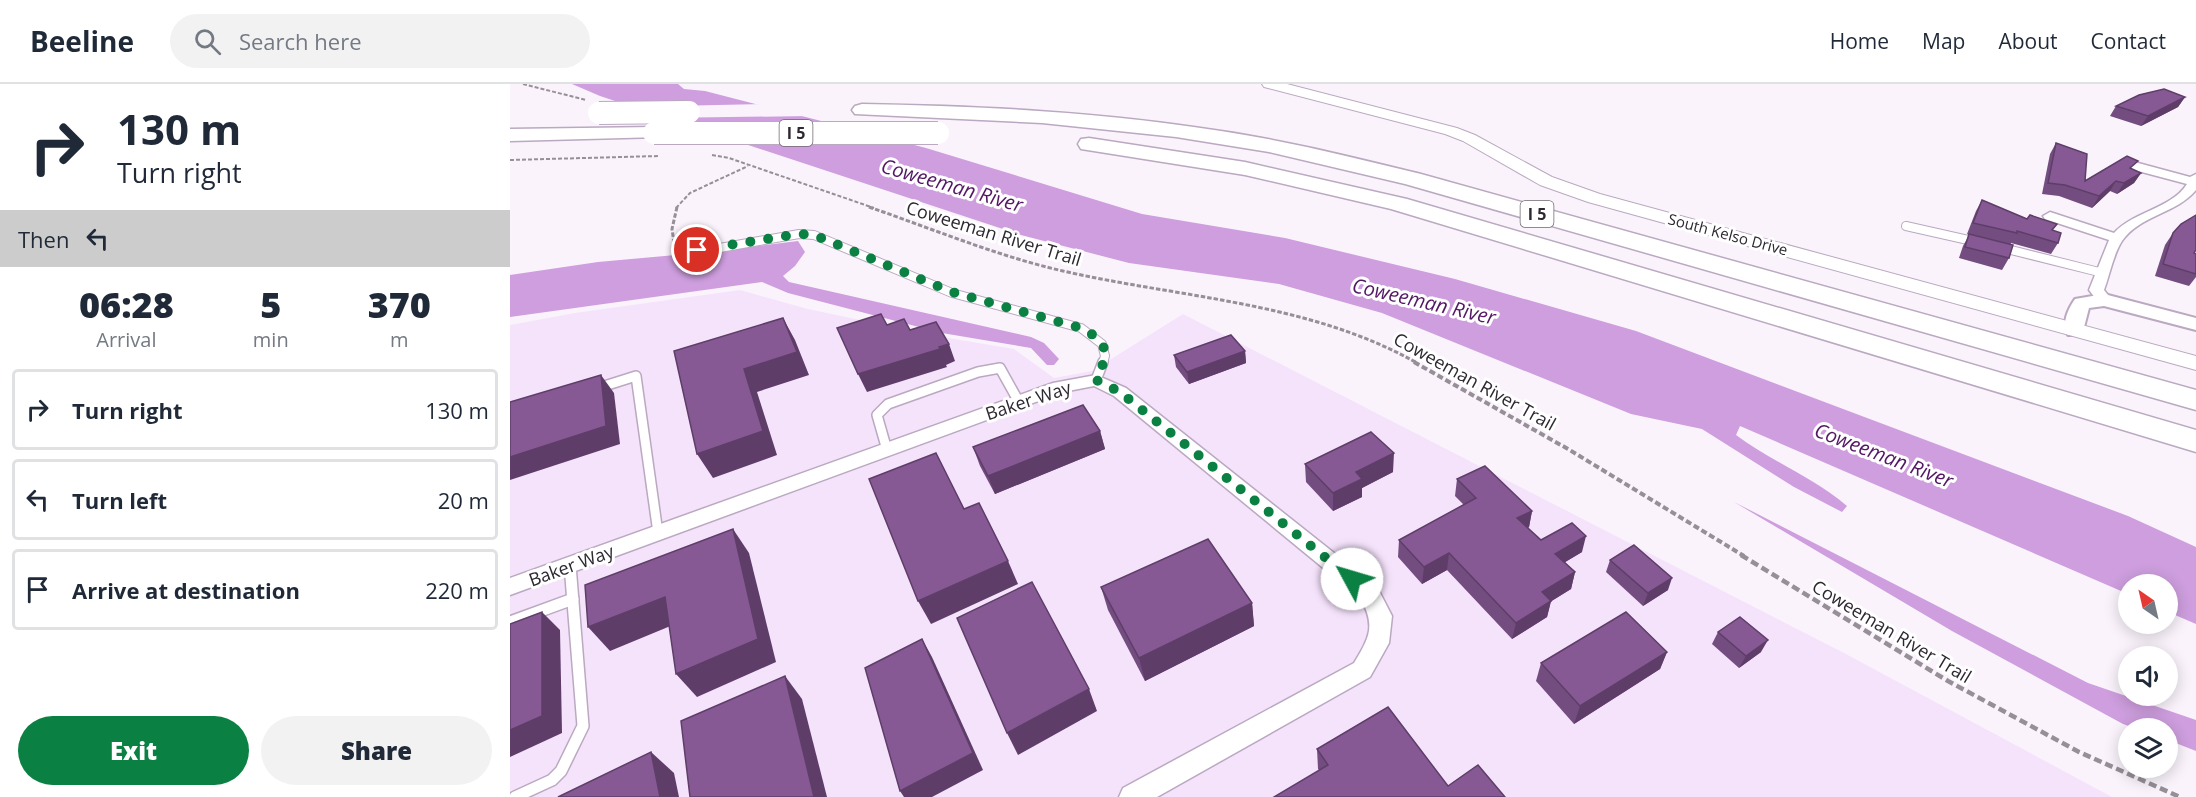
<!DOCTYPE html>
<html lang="en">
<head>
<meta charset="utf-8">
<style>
  body { margin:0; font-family:"Open Sans",sans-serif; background:#f2f2f3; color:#1f2937; height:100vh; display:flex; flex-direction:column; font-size:22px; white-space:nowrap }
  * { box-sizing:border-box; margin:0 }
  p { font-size:20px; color:#747a83 }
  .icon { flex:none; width:33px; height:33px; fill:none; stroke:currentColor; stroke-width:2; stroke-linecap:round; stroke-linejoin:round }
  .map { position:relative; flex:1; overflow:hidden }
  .panel { display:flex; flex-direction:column; background:#fff; width:510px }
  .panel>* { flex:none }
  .guide { background:#fff; color:#1f2937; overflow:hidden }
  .needle { width:39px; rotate:326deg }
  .buttons { position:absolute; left:1608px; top:490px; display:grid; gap:12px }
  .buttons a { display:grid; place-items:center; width:60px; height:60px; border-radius:50%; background:#fff; box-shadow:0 3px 15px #0003; font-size:30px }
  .pin { position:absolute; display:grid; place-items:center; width:51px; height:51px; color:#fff; margin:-26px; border:3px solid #fff; border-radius:50%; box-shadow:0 2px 6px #0007 }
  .me { position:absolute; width:66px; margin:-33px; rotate:309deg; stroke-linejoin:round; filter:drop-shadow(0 0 4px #0008) }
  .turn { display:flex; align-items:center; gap:21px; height:126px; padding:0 18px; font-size:27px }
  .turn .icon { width:78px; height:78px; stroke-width:2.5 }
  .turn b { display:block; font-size:42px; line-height:51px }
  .then { display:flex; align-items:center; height:57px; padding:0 18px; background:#0003; gap:12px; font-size:22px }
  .eta { display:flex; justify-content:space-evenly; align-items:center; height:102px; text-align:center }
  .eta b { font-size:36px; font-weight:800; line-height:42px }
  .button { display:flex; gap:12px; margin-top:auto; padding:12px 18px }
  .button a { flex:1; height:69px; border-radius:36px; background:#0b8043; color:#fff; font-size:24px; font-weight:800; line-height:69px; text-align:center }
  .button a+a { background:#f2f2f3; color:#1f2937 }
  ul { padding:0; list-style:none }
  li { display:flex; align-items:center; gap:18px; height:81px; margin:0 12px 9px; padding:0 6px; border:3px solid #e0e1e3; border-radius:6px }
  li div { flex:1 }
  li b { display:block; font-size:22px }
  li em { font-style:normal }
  header { display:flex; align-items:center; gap:36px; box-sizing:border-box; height:84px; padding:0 30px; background:#fff; border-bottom:2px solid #e0e1e3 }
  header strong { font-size:28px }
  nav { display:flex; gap:33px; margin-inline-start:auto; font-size:21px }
  .search { width:420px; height:54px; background:#f2f2f3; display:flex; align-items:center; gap:15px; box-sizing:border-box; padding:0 21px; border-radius:33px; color:#747a83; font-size:22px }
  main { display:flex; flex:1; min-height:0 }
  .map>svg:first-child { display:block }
  .built { fill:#f5e3fc }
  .water { fill:#ce9ede }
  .pier { fill:#faf3fc }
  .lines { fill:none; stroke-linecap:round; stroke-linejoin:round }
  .service-far2-casing { stroke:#baa9c0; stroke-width:10 }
  .service-far1-casing { stroke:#baa9c0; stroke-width:12 }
  .service-casing { stroke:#baa9c0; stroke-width:14 }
  .minor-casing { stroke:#baa9c0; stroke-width:3 }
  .tertiary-casing { stroke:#baa9c0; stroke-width:4 }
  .secondary-casing { stroke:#baa9c0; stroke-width:2 }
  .motorway-casing { stroke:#baa9c0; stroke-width:3 }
  .path-far3 { stroke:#968f98; stroke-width:2; stroke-dasharray:4 2; stroke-linecap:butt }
  .path-far2 { stroke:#968f98; stroke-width:3; stroke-dasharray:4.5 2; stroke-linecap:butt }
  .path-far1 { stroke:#968f98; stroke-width:4; stroke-dasharray:6 3; stroke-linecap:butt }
  .path { stroke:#968f98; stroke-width:4.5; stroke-dasharray:8 4; stroke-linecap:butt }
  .service-far2 { stroke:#fff; stroke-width:8 }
  .service-far1 { stroke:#fff; stroke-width:9 }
  .service { stroke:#fff; stroke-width:11 }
  .minor { fill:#fff; fill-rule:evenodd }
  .tertiary { fill:#fff; fill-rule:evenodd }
  .secondary { fill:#fff; fill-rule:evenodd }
  .motorway { fill:#fff; fill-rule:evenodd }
  .motorway-bridge-casing { stroke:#baa9c0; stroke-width:24; stroke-linecap:butt }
  .motorway-bridge { stroke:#fff; stroke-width:22 }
  .wall { fill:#734d80 }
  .shaded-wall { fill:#5e3e68 }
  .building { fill:#865995; stroke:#5e3e68; stroke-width:1.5 }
  .route { stroke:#0b8043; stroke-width:10; stroke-dasharray:0 18 }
  .labels { text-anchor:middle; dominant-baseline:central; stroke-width:6; stroke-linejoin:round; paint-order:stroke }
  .far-street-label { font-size:15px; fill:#2e2831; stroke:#fff }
  .shield { fill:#fff; stroke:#6d686f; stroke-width:1.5 }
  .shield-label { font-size:16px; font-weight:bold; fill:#2e2831 }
  .street-label { font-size:18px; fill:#2e2831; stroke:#fff }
  .water-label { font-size:20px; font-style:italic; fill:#531764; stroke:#fff }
</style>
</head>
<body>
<header>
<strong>Beeline</strong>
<div class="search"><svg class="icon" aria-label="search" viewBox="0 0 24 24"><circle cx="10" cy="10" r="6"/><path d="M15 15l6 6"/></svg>Search here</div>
<nav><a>Home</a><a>Map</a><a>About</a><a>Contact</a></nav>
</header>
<main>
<section class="panel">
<div class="guide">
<div class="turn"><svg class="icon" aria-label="right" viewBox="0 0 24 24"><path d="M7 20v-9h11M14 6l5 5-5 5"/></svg><div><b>130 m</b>Turn right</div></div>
<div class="then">Then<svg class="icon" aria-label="left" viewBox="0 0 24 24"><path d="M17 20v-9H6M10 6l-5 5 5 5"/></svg></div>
</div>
<div class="eta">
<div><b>06:28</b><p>Arrival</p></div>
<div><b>5</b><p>min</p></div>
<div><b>370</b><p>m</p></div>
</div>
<ul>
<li><svg class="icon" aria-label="right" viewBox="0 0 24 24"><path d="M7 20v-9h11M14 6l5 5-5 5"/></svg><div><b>Turn right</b></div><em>130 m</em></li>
<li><svg class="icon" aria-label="left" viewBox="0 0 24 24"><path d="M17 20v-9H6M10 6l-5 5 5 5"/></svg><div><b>Turn left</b></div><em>20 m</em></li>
<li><svg class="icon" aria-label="arrive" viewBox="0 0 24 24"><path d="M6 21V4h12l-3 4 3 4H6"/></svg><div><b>Arrive at destination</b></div><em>220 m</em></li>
</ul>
<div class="button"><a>Exit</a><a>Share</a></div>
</section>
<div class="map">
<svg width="1686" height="713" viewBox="0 0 1686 713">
  <rect width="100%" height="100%" fill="#faf3fc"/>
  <!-- built -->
  <path class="built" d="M 230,206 L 298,225 L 421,251 L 504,265 L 544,294 L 582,287 L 673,230 L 1334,569 L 1602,713 L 0,713 L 0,241 L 65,229 Z"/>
  <!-- water -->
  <g class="water">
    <path d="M 62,0 L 168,0 L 174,5 L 195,7 L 416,64 L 632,130 L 775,154 L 945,195 L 1126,247 L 1618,432 L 1686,463 L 1686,540 L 1658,528 L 1658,501 L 1618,501 L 1618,510 L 1230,342 L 1226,351 C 1261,377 1304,394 1337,422 L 1332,428 L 1284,403 L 1192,345 L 1121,330 L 872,229 L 769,200 L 619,179 L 511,151 L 90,12 Z"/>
    <path d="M 288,157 L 295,168 L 285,182 L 273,192 L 279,198 L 521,253 L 534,259 L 549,275 L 544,281 L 537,281 L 521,264 L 432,249 L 278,209 L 252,198 L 0,233 L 0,191 L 88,178 L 210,167 Z"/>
    <path d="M 1224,418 L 1578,599 L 1686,636 L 1686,667 L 1658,656 L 1658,645 L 1627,645 L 1613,640 L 1442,547 Z"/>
  </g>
  <!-- pier -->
  <path class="pier" d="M 256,20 L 300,32 L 150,34 L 114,23 Z"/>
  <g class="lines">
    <defs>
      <g id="service-far2">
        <path d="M 1396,142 L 1467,158"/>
        <path d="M 1489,163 L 1593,189"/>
        <path d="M 204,165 L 289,150 L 304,151 L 442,209 L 571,244 L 592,260 L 595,272 L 593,279"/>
      </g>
      <g id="service-far1">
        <path d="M 586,296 L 593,278"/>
        <path d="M 88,304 L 126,292 L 148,449"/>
        <path d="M 377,366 L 367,331 L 378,320 L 468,288 L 490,284 L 509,318"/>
      </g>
      <g id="service">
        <path d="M 0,538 L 63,515"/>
        <path d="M 5,713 L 42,696 L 51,687 L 73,642 L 60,481"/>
      </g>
      <g id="minor">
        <path d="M 1617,76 L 1680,93 L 1686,90 L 1686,106 C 1666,130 1630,131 1612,157 C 1603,171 1600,190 1594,206 L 1602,216 L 1594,221 L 1589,219 L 1579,206 L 1599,156 L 1535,135 L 1533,132 L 1540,128 L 1604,149 C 1624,127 1661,125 1677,100 L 1613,83 L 1613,77 Z"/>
        <path d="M 586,291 L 616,304 L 867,503 L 882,532 L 879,559 L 860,593 L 647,713 L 609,713 L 613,704 L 844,579 C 859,554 866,543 851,515 L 604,312 L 584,302 L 553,308 L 0,511 L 0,494 L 543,299 Z"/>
      </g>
      <path id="tertiary" d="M 1594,210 L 1686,234 L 1686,246 L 1594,222 L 1579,224 L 1572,251 L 1558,251 C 1551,240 1558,225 1565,215 Z"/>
      <path id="secondary" d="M 752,0 L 777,0 L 947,44 L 965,51 L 1042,93 L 1090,110 L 1686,272 L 1686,286 L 1078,118 L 1030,101 L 953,57 L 935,50 L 754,3 Z"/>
      <g id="motorway">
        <path d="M 352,20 C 472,22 592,28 711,47 C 778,57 845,74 911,90 L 1686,306 L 1686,326 L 895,100 L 759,68 L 666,53 L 532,39 L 345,30 L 342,26 L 345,22 Z"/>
        <path d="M 144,43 L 151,45 L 155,49 L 151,53 L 0,57 L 0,45 Z"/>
        <path d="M 579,54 L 735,78 L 897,115 L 1686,346 L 1686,368 L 881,125 L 735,91 L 571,65 L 568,60 L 571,55 Z"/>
      </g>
    </defs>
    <!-- service-far2 casing -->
    <use href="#service-far2" class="service-far2-casing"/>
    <!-- service-far1 casing -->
    <use href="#service-far1" class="service-far1-casing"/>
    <!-- service casing -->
    <use href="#service" class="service-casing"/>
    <!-- minor casing -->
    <use href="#minor" class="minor-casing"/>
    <!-- tertiary casing -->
    <use href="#tertiary" class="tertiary-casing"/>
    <!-- secondary casing -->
    <use href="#secondary" class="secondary-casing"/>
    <!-- motorway casing -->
    <use href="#motorway" class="motorway-casing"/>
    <!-- path-far3 -->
    <g class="path-far3">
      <path d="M 13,0 L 76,16"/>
      <path d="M 202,71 L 219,74 L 364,124"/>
      <path d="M 0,76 L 149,72"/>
      <path d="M 166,124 L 180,109 L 238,82"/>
    </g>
    <!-- path-far2 -->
    <g class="path-far2">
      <path d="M 167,123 L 162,145 L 165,166 L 191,166"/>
      <path d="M 359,123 C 423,145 487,172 553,187 C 671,214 799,218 907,279"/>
    </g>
    <!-- path-far1 -->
    <path class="path-far1" d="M 904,278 L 1058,365 L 1234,472"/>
    <!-- path -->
    <path class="path" d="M 1231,471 L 1438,597 L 1569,668 L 1670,713"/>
    <!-- service-far2 -->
    <use href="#service-far2" class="service-far2"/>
    <!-- service-far1 -->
    <use href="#service-far1" class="service-far1"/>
    <!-- service -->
    <use href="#service" class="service"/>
    <!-- minor -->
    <use href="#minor" class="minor"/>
    <!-- tertiary -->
    <use href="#tertiary" class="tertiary"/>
    <!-- secondary -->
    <use href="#secondary" class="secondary"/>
    <!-- motorway -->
    <use href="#motorway" class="motorway"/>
    <defs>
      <g id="motorway-bridge">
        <path d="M 89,29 L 179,28"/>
        <path d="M 144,49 L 428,49"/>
      </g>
    </defs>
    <!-- motorway-bridge casing -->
    <use href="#motorway-bridge" class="motorway-bridge-casing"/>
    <!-- motorway-bridge -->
    <use href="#motorway-bridge" class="motorway-bridge"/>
  </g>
  <!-- wall -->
  <g class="wall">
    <path d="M 1675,13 L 1668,23 L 1631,42 L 1600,32 L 1606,22 Z"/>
    <path d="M 1546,59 L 1575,97 L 1623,86 L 1631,89 L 1624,99 L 1607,110 L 1600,107 L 1582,124 L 1549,112 L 1532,110 L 1540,70 Z"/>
    <path d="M 1472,116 L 1543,146 L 1548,159 L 1541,170 L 1501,159 L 1499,174 L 1492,186 L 1449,174 L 1453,162 L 1459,151 L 1457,150 L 1466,127 Z"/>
    <path d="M 1663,149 L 1686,170 L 1686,193 L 1679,202 L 1645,192 L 1655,161 Z"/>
    <path d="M 735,267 L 736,279 L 679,300 L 666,283 L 664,271 Z"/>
    <path d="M 590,347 L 595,365 L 485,410 L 470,382 L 463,363 Z"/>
    <path d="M 795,380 L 883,388 L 852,404 L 852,413 L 823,427 L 796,398 Z"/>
    <path d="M 947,395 L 1022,427 L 1019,443 L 1018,444 L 1031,456 L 1072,468 L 1055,478 L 1065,488 L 1061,505 L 1041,517 L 1037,533 L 1002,555 L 937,486 L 912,500 L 888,473 L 889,456 L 954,421 L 945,412 Z"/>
    <path d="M 1100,476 L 1158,506 L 1133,522 L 1096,488 Z"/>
    <path d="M 591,503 L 742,519 L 744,542 L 635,597 L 598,526 Z"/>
    <path d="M 1208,548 L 1251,568 L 1229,584 L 1202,560 Z"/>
    <path d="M 1157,568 L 1150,585 L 1064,640 L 1026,597 L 1031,579 Z"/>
    <path d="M 807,665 L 938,702 L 809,686 L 808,685 Z"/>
  </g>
  <!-- shaded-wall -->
  <g class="shaded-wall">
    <path d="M 1675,13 L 1668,23 L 1631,42 L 1638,32 Z"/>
    <path d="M 1631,89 L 1624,99 L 1607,110 L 1614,99 Z"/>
    <path d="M 1606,97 L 1600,107 L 1582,124 L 1589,112 Z"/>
    <path d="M 273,234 L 285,256 L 299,291 L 247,308 L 267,371 L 203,394 L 187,370 L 234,285 Z"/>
    <path d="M 439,260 L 445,277 L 436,281 L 437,283 L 357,308 L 348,290 Z"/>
    <path d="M 735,267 L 736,279 L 679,300 L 677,288 Z"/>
    <path d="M 91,291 L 104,309 L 110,360 L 0,396 L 0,373 Z"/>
    <path d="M 590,347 L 595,365 L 485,410 L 478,392 Z"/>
    <path d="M 884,369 L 883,388 L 852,404 L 852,413 L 823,427 L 823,409 L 846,388 Z"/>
    <path d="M 1022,427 L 1019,443 L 1004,451 L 1007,434 Z"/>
    <path d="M 223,445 L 239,469 L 266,578 L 187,613 L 166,590 Z"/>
    <path d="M 1076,452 L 1072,468 L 1042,486 L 1045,470 Z"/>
    <path d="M 939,469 L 937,486 L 912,500 L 914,483 Z"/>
    <path d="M 498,477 L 508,500 L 421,540 L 408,517 Z"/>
    <path d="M 1065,488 L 1061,505 L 1029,525 L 1032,508 Z"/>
    <path d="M 1162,494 L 1158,506 L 1133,522 L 1138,509 Z"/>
    <path d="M 155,513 L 175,536 L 100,567 L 78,543 Z"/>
    <path d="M 1041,517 L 1037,533 L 1002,555 L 1006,539 Z"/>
    <path d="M 742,519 L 744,542 L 635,597 L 629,574 Z"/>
    <path d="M 32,528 L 50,546 L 52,649 L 0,673 L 0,646 Z"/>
    <path d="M 412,555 L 422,573 L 473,686 L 422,713 L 394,713 L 390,707 Z"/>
    <path d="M 1258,556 L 1251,568 L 1229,584 L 1236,572 Z"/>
    <path d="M 1157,568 L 1150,585 L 1064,640 L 1070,622 Z"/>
    <path d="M 275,592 L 292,615 L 317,713 L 304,713 Z"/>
    <path d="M 579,605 L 587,627 L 508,671 L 497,649 Z"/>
    <path d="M 141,668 L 164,689 L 169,713 L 150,713 Z"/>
  </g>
  <!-- building -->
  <g class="building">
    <path d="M 1654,5 L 1675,13 L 1638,32 L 1606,22 L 1629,11 Z"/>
    <path d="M 1546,59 L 1577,70 L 1575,97 L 1617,72 L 1628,77 L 1620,84 L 1631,89 L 1614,99 L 1606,97 L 1589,112 L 1555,101 L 1538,99 Z"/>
    <path d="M 1472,116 L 1517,135 L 1520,131 L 1547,140 L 1542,146 L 1551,149 L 1548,159 L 1507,147 L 1507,149 L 1463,139 Z"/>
    <path d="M 1686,131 L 1686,166 L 1684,169 L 1686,170 L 1686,190 L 1653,180 L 1663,149 L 1671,140 Z"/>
    <path d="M 1459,150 L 1503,161 L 1499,174 L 1455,163 Z"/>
    <path d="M 371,230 L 377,241 L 394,235 L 400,246 L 426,238 L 439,260 L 429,263 L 430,265 L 348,290 L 327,244 Z"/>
    <path d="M 273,234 L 287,268 L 234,285 L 253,347 L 187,370 L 164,267 Z"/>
    <path d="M 721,251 L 735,267 L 677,288 L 664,271 Z"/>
    <path d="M 91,291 L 96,342 L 0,373 L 0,318 Z"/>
    <path d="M 573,321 L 590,347 L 478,392 L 463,363 Z"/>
    <path d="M 861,348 L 884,369 L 846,388 L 852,395 L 823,409 L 795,380 Z"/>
    <path d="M 426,369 L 454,425 L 469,419 L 498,477 L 408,517 L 359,395 Z"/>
    <path d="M 975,382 L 1022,427 L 1007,434 L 1031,456 L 1062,439 L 1076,452 L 1045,470 L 1065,488 L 1032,508 L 1041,517 L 1006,539 L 939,469 L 914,483 L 889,456 L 966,414 L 947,395 Z"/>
    <path d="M 223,445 L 248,555 L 166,590 L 155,513 L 78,543 L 75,501 Z"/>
    <path d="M 698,455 L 742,519 L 629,574 L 591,503 Z"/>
    <path d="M 1124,461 L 1162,494 L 1138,509 L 1100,476 Z"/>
    <path d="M 522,498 L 579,605 L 497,649 L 447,534 Z"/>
    <path d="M 32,528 L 32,632 L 0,646 L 0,540 Z"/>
    <path d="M 1116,528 L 1157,568 L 1070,622 L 1031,579 Z"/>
    <path d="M 1230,533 L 1258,556 L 1236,572 L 1208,548 Z"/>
    <path d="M 412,555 L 463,669 L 390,707 L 355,584 Z"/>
    <path d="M 275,592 L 304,713 L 180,713 L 171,637 Z"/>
    <path d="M 878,623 L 938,702 L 968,681 L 995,713 L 764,713 L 818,681 L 807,665 Z"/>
    <path d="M 141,668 L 150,713 L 48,713 Z"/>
  </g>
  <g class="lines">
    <!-- route -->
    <path class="route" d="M 187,166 L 289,150 L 304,151 L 442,208 L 571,244 C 600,259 599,269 586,296 L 610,308 L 842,495"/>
  </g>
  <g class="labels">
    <!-- far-street labels -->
    <g class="far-street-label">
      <text transform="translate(1218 150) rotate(15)">South Kelso Drive</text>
    </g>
    <!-- shield labels -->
    <g class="shield">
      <rect x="269.5" y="36" width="33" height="26" rx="4.5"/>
      <rect x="1010.5" y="117" width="33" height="26" rx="4.5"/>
    </g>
    <g class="shield-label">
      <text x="286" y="49">I 5</text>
      <text x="1027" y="130">I 5</text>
    </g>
    <!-- street labels -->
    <g class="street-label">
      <text transform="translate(484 149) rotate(17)">Coweeman River Trail</text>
      <text transform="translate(965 297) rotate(29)">Coweeman River Trail</text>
      <text transform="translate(518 316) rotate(-18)">Baker Way</text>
      <text transform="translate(61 481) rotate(-20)">Baker Way</text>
      <text transform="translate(1382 547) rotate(31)">Coweeman River Trail</text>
    </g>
    <!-- water labels -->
    <g class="water-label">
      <text transform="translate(442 101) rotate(16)">Coweeman River</text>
      <text transform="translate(914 217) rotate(13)">Coweeman River</text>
      <text transform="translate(1374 371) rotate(21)">Coweeman River</text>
    </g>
  </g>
</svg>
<div class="buttons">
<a><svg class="needle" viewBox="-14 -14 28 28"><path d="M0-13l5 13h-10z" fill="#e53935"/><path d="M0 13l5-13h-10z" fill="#747a83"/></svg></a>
<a><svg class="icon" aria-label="sound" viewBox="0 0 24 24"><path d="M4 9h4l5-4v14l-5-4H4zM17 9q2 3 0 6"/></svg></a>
<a><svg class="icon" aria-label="layers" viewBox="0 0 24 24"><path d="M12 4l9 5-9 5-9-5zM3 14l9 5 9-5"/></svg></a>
</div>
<div class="pin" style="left:187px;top:166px;background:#d93025"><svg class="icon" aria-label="arrive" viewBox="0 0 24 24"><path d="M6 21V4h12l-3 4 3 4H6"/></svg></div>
<svg class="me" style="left:842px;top:495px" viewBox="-20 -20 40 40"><circle r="19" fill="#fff"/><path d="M0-13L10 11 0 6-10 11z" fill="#0b8043"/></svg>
</div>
</main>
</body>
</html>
